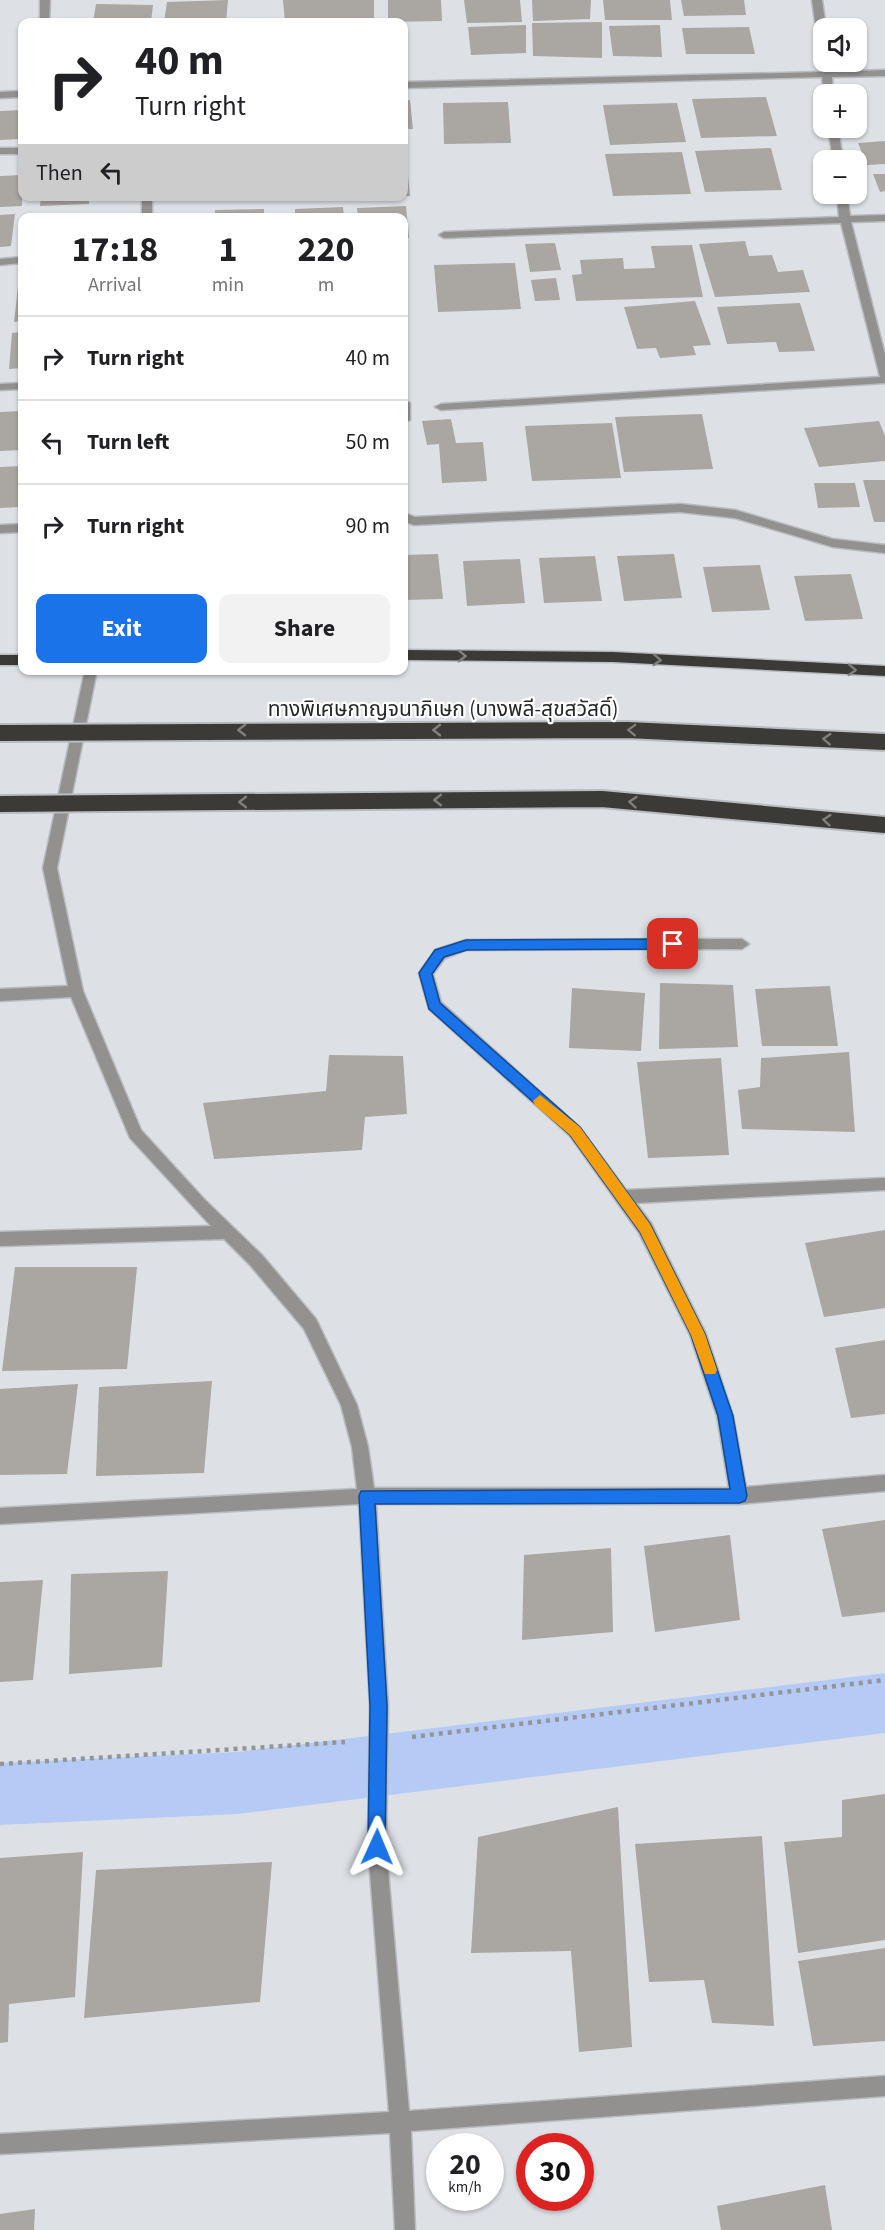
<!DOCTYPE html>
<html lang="en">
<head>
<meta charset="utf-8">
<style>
  body { margin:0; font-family:"Source Sans 3","Noto Sans Thai",sans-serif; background:#f2f2f2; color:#202124; height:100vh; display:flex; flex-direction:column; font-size:22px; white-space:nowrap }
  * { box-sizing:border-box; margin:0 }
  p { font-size:20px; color:#757577 }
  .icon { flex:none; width:33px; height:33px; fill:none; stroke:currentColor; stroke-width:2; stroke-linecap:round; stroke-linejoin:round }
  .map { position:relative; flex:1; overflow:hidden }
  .drawer { position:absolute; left:18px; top:213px; width:390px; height:462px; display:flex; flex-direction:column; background:#fff; border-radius:12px; box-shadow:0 2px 4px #0004 }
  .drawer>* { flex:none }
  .guide { position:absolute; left:18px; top:18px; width:390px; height:183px; border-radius:12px; box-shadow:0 2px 4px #0004; background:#fff; color:#202124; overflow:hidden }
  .controls { position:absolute; left:813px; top:18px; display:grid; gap:12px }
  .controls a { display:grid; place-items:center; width:54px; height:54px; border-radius:12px; background:#fff; box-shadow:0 2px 4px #0004; font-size:30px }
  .speed { position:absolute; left:426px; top:2133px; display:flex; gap:12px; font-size:30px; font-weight:700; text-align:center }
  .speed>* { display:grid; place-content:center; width:78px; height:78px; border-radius:50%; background:#fff; box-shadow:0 2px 4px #0004; line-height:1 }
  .speed small { font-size:15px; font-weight:400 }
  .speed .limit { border:9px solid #d22; background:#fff; color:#111 }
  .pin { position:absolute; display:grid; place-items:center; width:51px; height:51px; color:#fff; margin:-26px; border-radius:12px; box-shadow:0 3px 9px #0006 }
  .me { position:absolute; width:66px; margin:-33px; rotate:1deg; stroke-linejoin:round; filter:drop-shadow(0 0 4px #0008) }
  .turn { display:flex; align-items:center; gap:21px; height:126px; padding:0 18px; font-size:27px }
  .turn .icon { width:78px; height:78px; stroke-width:2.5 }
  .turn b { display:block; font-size:42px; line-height:51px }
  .then { display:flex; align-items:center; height:57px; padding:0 18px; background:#0003; gap:12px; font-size:22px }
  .eta { display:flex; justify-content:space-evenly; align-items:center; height:102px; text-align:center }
  .eta b { font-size:36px; font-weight:700; line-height:42px }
  .cta { display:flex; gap:12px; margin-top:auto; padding:12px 18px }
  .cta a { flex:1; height:69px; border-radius:12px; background:#1a73e8; color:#fff; font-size:24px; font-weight:700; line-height:69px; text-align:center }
  .cta a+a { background:#f2f2f2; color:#202124 }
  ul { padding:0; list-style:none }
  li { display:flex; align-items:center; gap:18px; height:84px; padding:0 18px; border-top:2px solid #e0e0e0 }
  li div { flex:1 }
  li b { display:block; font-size:22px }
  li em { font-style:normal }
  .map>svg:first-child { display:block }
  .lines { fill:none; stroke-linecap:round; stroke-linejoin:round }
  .canal { fill:#b5caf4; fill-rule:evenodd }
  .building { fill:#aaa6a1 }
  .street-casing { stroke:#b8bcc0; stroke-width:3 }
  .highway-casing { stroke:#b8bcc0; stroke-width:3 }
  .path { stroke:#929599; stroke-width:4.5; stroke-dasharray:4 5; stroke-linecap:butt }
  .street { fill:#92918f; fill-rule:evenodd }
  .highway { fill:#3c3a36; fill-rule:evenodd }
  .street-bridge-casing { stroke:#b8bcc0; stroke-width:21; stroke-linecap:butt }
  .highway-bridge-casing { stroke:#b8bcc0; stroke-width:20; stroke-linecap:butt }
  .street-bridge { stroke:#92918f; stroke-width:18 }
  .highway-bridge { stroke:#3c3a36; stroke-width:16 }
  .oneway { stroke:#807f7c }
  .route { fill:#1a73e8; stroke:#114b97; stroke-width:1.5 }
  .slow { fill:#f59e0b }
  .labels { text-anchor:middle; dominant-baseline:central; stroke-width:4.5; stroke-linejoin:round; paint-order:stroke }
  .street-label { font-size:21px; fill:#252728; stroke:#fff }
</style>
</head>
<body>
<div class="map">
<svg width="885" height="2230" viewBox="0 0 885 2230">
  <rect width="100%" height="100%" fill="#dde1e6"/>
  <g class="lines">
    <!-- canal -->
    <path class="canal" d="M 885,1673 L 885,1733 L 237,1814 L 0,1825 L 0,1763 L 237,1752 Z"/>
  </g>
  <!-- building -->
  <g class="building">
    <path d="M 228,0 L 226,22 L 164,22 L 167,2 Z"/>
    <path d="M 283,0 L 374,0 L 374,22 L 285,22 Z"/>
    <path d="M 388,0 L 441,0 L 442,21 L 388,22 Z"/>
    <path d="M 464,0 L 520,0 L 522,22 L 467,23 Z"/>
    <path d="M 532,0 L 591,0 L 590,19 L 533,21 Z"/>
    <path d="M 603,0 L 670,0 L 672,20 L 605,20 Z"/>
    <path d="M 681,0 L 744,0 L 746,15 L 684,16 Z"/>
    <path d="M 96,4 L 153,5 L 151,22 L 93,22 Z"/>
    <path d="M 602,22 L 602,58 L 533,56 L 532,23 Z"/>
    <path d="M 526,25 L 526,53 L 471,55 L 468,27 Z"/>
    <path d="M 660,25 L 662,57 L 613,56 L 609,26 Z"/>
    <path d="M 749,27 L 755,54 L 686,54 L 682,28 Z"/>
    <path d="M 766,97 L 777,136 L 701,138 L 692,99 Z"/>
    <path d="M 410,100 L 413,129 L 404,129 L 404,101 Z"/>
    <path d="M 508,102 L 511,143 L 444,144 L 443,103 Z"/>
    <path d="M 677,103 L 686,142 L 610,145 L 603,105 Z"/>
    <path d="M 22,110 L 22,139 L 0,140 L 0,111 Z"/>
    <path d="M 885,141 L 885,164 L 867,165 L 858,143 Z"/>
    <path d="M 771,148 L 782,190 L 705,192 L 695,151 Z"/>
    <path d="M 682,152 L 691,194 L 613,196 L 605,154 Z"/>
    <path d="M 407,165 L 410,196 L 404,196 L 404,166 Z"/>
    <path d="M 873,174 L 885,174 L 885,191 L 880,192 Z"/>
    <path d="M 22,175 L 22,206 L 0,207 L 0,176 Z"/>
    <path d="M 41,196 L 89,196 L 89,204 L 40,206 Z"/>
    <path d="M 216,196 L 264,196 L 264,199 L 216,200 Z"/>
    <path d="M 406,206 L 409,238 L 404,238 L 404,218 L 358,218 L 357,208 Z"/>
    <path d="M 343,207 L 344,218 L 295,218 L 295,209 Z"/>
    <path d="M 264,209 L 264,218 L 215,218 L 215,210 Z"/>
    <path d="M 15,214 L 11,246 L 0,247 L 0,215 Z"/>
    <path d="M 745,241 L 749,256 L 772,255 L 778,272 L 803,270 L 810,292 L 715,297 L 699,244 Z"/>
    <path d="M 555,243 L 561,270 L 530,272 L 525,244 Z"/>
    <path d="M 692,245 L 703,297 L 576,301 L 572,275 L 582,274 L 580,260 L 623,258 L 624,269 L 655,268 L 651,246 Z"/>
    <path d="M 515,263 L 521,309 L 438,312 L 434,265 Z"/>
    <path d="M 556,278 L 560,300 L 535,301 L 531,280 Z"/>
    <path d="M 404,286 L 405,286 L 408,315 L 404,315 Z"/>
    <path d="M 18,287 L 22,287 L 22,321 L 14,322 Z"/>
    <path d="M 695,301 L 711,345 L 693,346 L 696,355 L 660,358 L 656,348 L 637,349 L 624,307 Z"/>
    <path d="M 800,303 L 815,351 L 779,352 L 776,342 L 727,344 L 717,307 Z"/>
    <path d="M 22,332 L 22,368 L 9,369 L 12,333 Z"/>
    <path d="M 22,411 L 22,450 L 0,451 L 0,412 Z"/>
    <path d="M 702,414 L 713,469 L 624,472 L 615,417 Z"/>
    <path d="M 451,419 L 456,443 L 483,442 L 487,481 L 442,483 L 439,444 L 427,445 L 422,421 Z"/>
    <path d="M 879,421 L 885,436 L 885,461 L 819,467 L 804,428 Z"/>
    <path d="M 612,423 L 621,478 L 532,481 L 525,426 Z"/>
    <path d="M 22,466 L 22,507 L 0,508 L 0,467 Z"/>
    <path d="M 863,480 L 885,480 L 885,522 L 874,522 Z"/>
    <path d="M 814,483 L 855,483 L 860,507 L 818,508 Z"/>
    <path d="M 438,554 L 443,599 L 404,600 L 404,555 Z"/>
    <path d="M 674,554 L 682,598 L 624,601 L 617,556 Z"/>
    <path d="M 595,556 L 602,601 L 544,603 L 539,558 Z"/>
    <path d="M 520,559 L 525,603 L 467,606 L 463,561 Z"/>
    <path d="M 760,565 L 770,610 L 712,612 L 703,567 Z"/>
    <path d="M 851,574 L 863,619 L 805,621 L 794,576 Z"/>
    <path d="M 660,983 L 733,985 L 738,1047 L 659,1049 Z"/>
    <path d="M 830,986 L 838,1046 L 762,1046 L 755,989 Z"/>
    <path d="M 572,988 L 645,993 L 641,1051 L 569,1048 Z"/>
    <path d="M 849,1052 L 855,1132 L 742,1129 L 738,1090 L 760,1087 L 761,1058 Z"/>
    <path d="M 329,1055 L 403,1056 L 407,1114 L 365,1117 L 362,1150 L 214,1159 L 203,1103 L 326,1091 Z"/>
    <path d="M 721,1058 L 729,1155 L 648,1158 L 637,1062 Z"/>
    <path d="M 885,1230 L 885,1308 L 824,1317 L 805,1243 Z"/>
    <path d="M 15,1267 L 137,1267 L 127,1369 L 2,1371 Z"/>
    <path d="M 885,1340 L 885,1414 L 851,1418 L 835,1348 Z"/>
    <path d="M 212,1381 L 204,1473 L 96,1476 L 99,1387 Z"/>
    <path d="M 78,1384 L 67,1474 L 0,1475 L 0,1389 Z"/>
    <path d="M 885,1520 L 885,1612 L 842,1617 L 822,1529 Z"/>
    <path d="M 730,1535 L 740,1620 L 655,1632 L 644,1546 Z"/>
    <path d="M 611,1548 L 613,1632 L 522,1640 L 524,1555 Z"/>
    <path d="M 168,1571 L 162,1667 L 69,1674 L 71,1574 Z"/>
    <path d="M 43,1580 L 33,1680 L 0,1682 L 0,1582 Z"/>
    <path d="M 885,1794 L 885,1940 L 798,1953 L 784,1842 L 842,1837 L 842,1800 Z"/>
    <path d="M 618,1807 L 632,2047 L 579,2052 L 571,1951 L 471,1953 L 478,1837 Z"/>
    <path d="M 762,1836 L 774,2026 L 712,2023 L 704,1980 L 649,1982 L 635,1844 Z"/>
    <path d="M 83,1852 L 75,1997 L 9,2004 L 8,2042 L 0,2043 L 0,1858 Z"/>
    <path d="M 272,1862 L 260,2002 L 84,2018 L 96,1870 Z"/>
    <path d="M 885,1948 L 885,2041 L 813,2046 L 798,1961 Z"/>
    <path d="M 825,2185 L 832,2230 L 721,2230 L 717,2206 Z"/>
    <path d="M 35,2209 L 34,2230 L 0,2230 L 0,2214 Z"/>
  </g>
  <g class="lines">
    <defs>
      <g id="street">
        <path d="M 40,0 L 50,0 L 49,22 L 40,22 Z"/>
        <path d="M 812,0 L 822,0 L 826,28 L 824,28 L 824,54 L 819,51 Z"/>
        <path d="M 824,60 L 830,62 L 831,72 L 885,70 L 885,76 L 832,77 L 833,94 L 824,94 L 822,77 L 404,88 L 404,82 L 821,72 L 820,62 Z"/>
        <path d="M 22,91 L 22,97 L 0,98 L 0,92 Z"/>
        <path d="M 828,128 L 838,128 L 843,160 L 833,160 Z"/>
        <rect x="0" y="148" width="22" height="6"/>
        <path d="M 837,194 L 847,194 L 850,216 L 885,215 L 885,221 L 851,222 L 885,355 L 885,383 L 441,410 L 435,407 L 441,404 L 880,377 L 841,223 L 444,238 L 439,235 L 444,232 L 839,217 Z"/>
        <rect x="142" y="196" width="10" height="22"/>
        <path d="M 22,257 L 22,263 L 0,265 L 0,259 Z"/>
        <path d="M 22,383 L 22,389 L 0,390 L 0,384 Z"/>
        <path d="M 404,400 L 410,403 L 410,420 L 404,423 Z"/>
        <path d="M 680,504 L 735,510 L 833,539 L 885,545 L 885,553 L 833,547 L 735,518 L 680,512 L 414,525 L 404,521 L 404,513 L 415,517 Z"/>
        <path d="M 22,524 L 22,532 L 0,533 L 0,525 Z"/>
        <path d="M 85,670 L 97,670 L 57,868 L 83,991 L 141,1130 L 205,1200 L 262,1255 L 316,1319 L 357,1405 L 368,1447 L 374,1488 L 729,1488 L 717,1416 L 690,1335 L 639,1233 L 570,1136 L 429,1009 L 419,973 L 435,950 L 466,940 L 742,939 L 749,944 L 742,949 L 466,950 L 445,958 L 433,974 L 441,1002 L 580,1128 L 626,1190 L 885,1178 L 885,1190 L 636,1203 L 651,1223 L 706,1334 L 733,1416 L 746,1487 L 885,1475 L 885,1491 L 739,1504 L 376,1504 L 388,1706 L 385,1712 L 379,1715 L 373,1712 L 370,1706 L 359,1504 L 0,1524 L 0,1508 L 357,1489 L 352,1447 L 341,1405 L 304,1329 L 250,1265 L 224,1239 L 0,1246 L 0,1232 L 211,1226 L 130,1138 L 71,997 L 0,1001 L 0,989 L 68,986 L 43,868 Z"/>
        <path d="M 377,1838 L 384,1840 L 386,1847 L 409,2111 L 885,2076 L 885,2096 L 411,2131 L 415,2230 L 395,2230 L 390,2133 L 0,2154 L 0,2134 L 389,2112 L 368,1847 L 370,1840 Z"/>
      </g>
      <g id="highway">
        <path d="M 404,650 L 613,652 L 885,666 L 885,676 L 613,662 L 404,660 Z"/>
        <rect x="0" y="655" width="22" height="10"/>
      </g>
    </defs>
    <!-- street casing -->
    <use href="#street" class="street-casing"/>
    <!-- highway casing -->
    <use href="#highway" class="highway-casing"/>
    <!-- path -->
    <g class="path">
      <path d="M 412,1737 L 885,1680"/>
      <path d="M 0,1764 L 345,1742"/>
    </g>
    <!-- street -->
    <use href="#street" class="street"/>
    <!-- highway -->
    <use href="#highway" class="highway"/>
    <defs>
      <path id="street-bridge" d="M 377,1847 L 379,1706"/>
      <g id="highway-bridge">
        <path d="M 0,733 L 627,730 L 885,742"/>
        <path d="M 0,804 L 602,799 L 885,825"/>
      </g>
    </defs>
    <!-- street-bridge casing -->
    <use href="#street-bridge" class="street-bridge-casing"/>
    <!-- highway-bridge casing -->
    <use href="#highway-bridge" class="highway-bridge-casing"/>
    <!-- street-bridge -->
    <use href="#street-bridge" class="street-bridge"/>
    <!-- highway-bridge -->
    <use href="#highway-bridge" class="highway-bridge"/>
  </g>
  <!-- one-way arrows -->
  <defs><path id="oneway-chevron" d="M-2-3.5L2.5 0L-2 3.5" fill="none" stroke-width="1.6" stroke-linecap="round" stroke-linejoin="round" transform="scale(1.5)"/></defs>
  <g class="oneway">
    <use href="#oneway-chevron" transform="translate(462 656) rotate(1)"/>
    <use href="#oneway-chevron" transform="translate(657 660) rotate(3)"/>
    <use href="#oneway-chevron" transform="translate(852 670) rotate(3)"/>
    <use href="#oneway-chevron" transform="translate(242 730) rotate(180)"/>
    <use href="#oneway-chevron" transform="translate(437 730) rotate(-180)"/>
    <use href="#oneway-chevron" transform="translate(632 730) rotate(-178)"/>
    <use href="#oneway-chevron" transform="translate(827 739) rotate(-177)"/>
    <use href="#oneway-chevron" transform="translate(438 800) rotate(180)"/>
    <use href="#oneway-chevron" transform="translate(243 802) rotate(180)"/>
    <use href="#oneway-chevron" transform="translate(633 802) rotate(-175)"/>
    <use href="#oneway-chevron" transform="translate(827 820) rotate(-175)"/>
  </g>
  <!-- route -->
  <path class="route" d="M 673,939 L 679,944 L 673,949 L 467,950 L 444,957 L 432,974 L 440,1003 L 580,1127 L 650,1224 L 705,1334 L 733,1416 L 747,1496 L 745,1501 L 739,1503 L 375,1504 L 387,1706 L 385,1847 L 383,1853 L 377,1856 L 371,1853 L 368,1847 L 370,1706 L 359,1496 L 361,1491 L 730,1489 L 718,1416 L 691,1335 L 640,1232 L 570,1135 L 429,1009 L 419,973 L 435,950 L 466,940 Z"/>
  <!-- slow -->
  <path class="slow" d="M 540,1095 L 580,1127 L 650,1224 L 705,1334 L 717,1370 L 715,1374 L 705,1374 L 691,1335 L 640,1232 L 570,1135 L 535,1105 L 533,1101 Z"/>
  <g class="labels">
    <!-- street labels -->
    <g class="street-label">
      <text x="443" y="709">ทางพิเศษกาญจนาภิเษก (บางพลี-สุขสวัสดิ์)</text>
    </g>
  </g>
</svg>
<div class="controls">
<a><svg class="icon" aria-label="sound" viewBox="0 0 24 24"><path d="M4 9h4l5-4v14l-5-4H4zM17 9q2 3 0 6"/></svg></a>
<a>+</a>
<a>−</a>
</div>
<div class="speed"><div>20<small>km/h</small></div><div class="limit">30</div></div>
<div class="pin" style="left:673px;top:944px;background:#d93025"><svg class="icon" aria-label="arrive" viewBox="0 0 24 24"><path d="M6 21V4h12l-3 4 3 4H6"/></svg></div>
<svg class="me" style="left:377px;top:1847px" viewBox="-20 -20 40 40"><path d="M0-17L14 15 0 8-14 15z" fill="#1a73e8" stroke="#fff" stroke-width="4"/></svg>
<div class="guide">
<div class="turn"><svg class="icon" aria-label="right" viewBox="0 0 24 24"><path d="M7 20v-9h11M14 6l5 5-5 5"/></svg><div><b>40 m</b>Turn right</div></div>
<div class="then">Then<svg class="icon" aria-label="left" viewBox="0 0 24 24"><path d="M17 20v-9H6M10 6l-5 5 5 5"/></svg></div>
</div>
<section class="drawer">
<div class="eta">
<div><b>17:18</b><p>Arrival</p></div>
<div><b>1</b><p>min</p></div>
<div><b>220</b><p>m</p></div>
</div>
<ul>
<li><svg class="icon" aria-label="right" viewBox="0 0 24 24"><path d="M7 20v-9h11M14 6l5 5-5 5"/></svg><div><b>Turn right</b></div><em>40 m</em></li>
<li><svg class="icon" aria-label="left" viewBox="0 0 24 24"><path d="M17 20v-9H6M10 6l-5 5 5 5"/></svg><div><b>Turn left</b></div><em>50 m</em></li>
<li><svg class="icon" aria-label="right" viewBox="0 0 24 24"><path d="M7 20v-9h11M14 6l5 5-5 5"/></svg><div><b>Turn right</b></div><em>90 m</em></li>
</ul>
<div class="cta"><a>Exit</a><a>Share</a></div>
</section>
</div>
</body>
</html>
